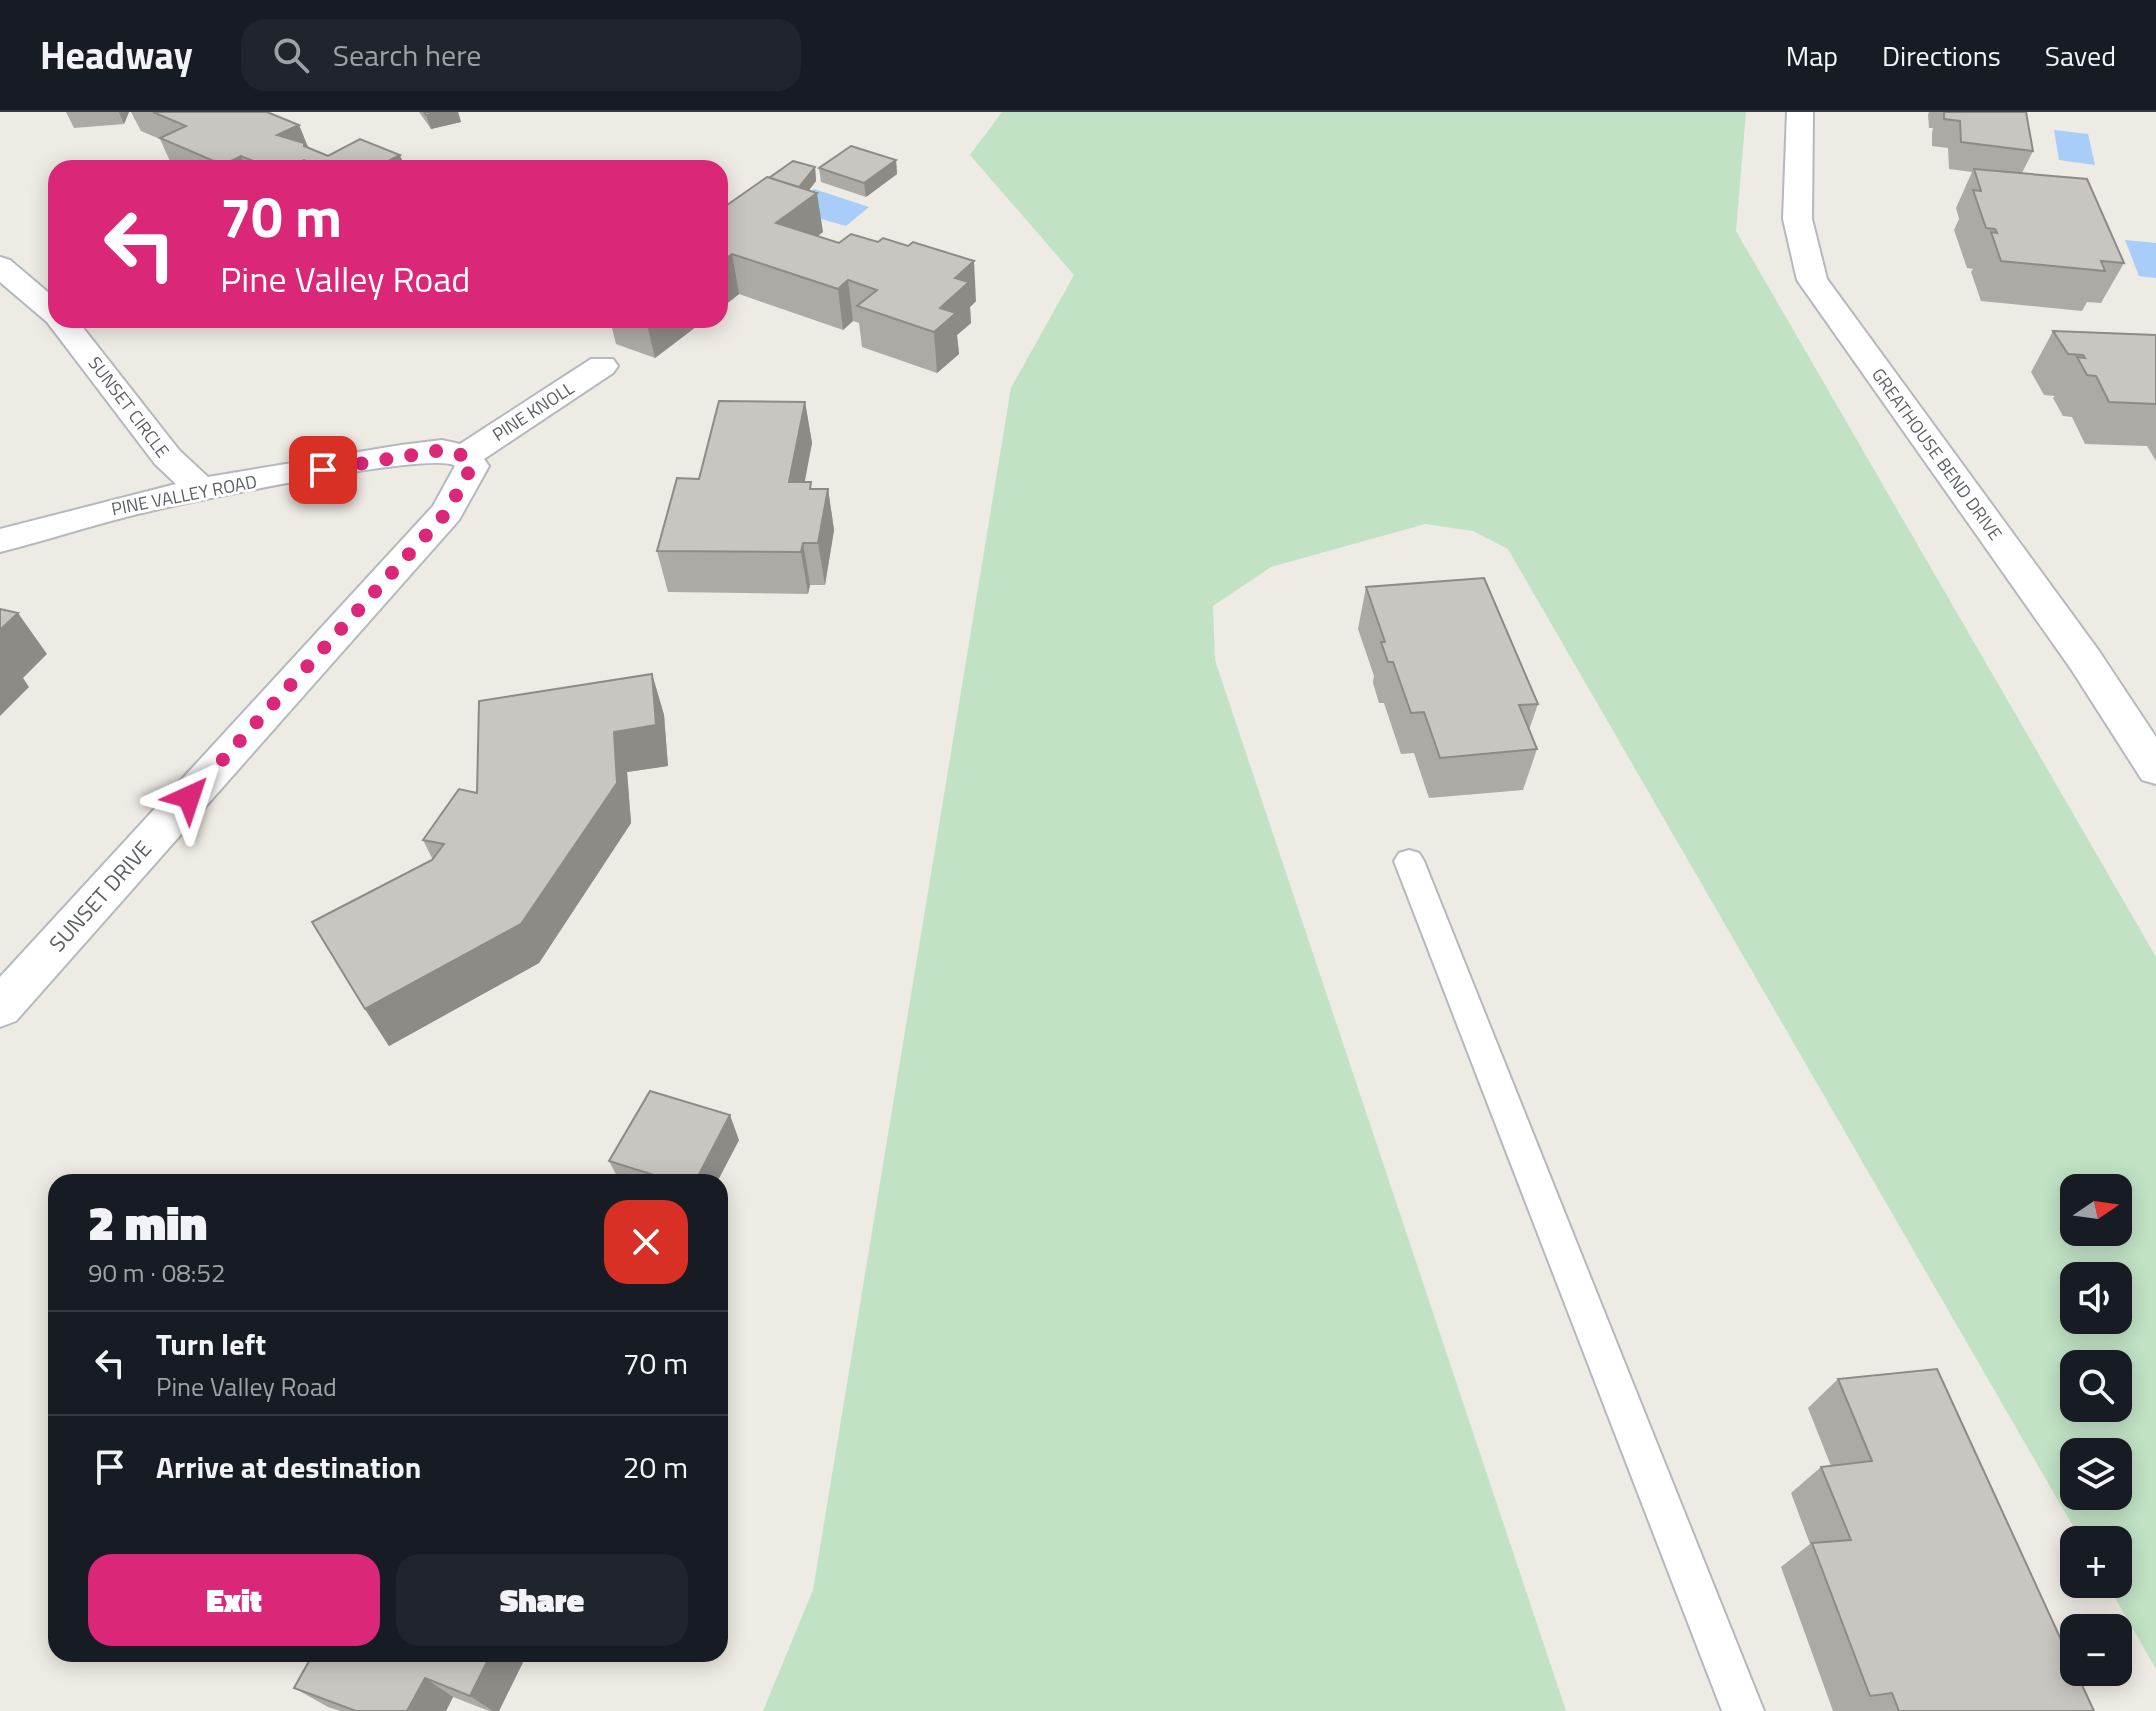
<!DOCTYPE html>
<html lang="en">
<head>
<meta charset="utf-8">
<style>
  body { margin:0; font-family:"Titillium Web",sans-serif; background:#20242c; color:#f1f3f6; height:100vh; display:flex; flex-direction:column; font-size:30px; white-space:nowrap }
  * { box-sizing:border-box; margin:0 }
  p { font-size:26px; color:#9ea1a6 }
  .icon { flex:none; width:44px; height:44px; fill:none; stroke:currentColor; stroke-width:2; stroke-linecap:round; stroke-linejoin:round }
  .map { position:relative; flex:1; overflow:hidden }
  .drawer { position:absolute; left:48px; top:1062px; width:680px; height:488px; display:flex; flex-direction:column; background:#171b24; border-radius:24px; box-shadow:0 4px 20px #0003 }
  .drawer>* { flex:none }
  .guide { position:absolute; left:48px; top:48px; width:680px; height:168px; border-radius:24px; box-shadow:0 4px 20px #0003; background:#db2777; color:#fff; overflow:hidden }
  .needle { width:52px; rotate:77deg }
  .controls { position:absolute; left:2060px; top:1062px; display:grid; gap:16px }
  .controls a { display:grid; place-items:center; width:72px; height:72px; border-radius:16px; background:#171b24; box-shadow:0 4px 20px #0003; font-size:40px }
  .pin { position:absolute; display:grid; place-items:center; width:68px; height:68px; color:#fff; margin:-34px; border-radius:16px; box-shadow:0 4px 12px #0006 }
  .me { position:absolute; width:88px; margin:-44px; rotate:42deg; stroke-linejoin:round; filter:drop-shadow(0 0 6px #0008) }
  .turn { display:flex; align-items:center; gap:28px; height:168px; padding:0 40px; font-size:36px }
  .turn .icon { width:104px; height:104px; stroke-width:2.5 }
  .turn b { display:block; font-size:56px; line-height:68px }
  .round { display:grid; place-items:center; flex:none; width:84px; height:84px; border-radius:24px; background:#20242c }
  .summary { display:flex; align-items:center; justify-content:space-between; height:136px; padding:0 40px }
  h1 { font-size:48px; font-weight:800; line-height:60px }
  .primary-button { display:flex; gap:16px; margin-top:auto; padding:16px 40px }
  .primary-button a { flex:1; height:92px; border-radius:24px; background:#db2777; color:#fff; font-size:32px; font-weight:800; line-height:92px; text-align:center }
  .primary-button a+a { background:#20242c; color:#f1f3f6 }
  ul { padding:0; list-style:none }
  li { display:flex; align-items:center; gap:24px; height:104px; padding:0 40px; border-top:2px solid #363941 }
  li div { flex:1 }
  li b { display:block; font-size:30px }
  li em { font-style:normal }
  header { display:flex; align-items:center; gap:48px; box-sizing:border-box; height:112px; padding:0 40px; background:#171b24; border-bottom:2px solid #363941 }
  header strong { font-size:38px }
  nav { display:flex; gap:44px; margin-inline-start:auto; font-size:28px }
  .search { width:560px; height:72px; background:#20242c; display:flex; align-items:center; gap:20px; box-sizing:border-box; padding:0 28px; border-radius:24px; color:#9ea1a6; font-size:30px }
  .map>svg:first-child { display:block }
  .green { fill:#c1e2c5; fill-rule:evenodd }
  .water { fill:#a8cdf8 }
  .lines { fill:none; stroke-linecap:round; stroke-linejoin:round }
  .lane-casing { stroke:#b5b8bc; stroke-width:4 }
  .street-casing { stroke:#b5b8bc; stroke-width:4 }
  .lane { fill:#fff; fill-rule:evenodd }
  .street { fill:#fff; fill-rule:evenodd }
  .wall { fill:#acaaa5 }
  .shaded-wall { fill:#8c8b86 }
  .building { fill:#c8c6c0; stroke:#8c8b86; stroke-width:2 }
  .route { stroke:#db2777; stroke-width:14; stroke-dasharray:0 25.2 }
  .labels { text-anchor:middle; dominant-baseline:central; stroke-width:6; stroke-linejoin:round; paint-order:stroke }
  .far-street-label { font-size:18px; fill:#5b5e62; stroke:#fff }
  .street-label { font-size:22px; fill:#5b5e62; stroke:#fff }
</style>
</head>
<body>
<header>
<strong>Headway</strong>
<div class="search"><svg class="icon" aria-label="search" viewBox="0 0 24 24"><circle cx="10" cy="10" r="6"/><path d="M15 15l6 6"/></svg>Search here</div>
<nav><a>Map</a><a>Directions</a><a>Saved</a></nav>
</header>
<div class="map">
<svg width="2156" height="1599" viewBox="0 0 2156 1599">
  <rect width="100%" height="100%" fill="#edebe3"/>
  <!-- green -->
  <path class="green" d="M 1002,0 L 1746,0 L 1736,119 L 2156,845 L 2156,1557 L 2107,1472 L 2118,1472 L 2118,1428 L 2081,1428 L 1508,437 L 1473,419 L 1425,412 L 1271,455 L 1213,494 L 1215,548 L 1566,1599 L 763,1599 L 813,1478 L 1011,276 L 1074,163 L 970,43 ZM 2074,1076 L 2118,1076 L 2118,1120 L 2074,1120 ZM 2074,1164 L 2118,1164 L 2118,1208 L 2074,1208 ZM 2074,1252 L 2118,1252 L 2118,1296 L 2074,1296 ZM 2074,1340 L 2118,1340 L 2118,1384 L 2074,1384 Z"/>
  <!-- water -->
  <g class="water">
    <path d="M 2054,18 L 2088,22 L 2095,53 L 2059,48 Z"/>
    <path d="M 814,77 L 869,95 L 846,114 L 796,100 Z"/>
    <path d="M 2125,128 L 2156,131 L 2156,166 L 2139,164 Z"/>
  </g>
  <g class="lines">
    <defs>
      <path id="lane" d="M 1409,738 L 1419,741 L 1424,749 L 1764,1599 L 1722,1599 L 1394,749 L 1399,741 Z"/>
      <g id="street">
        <path d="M 1787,0 L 1813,0 L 1812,107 L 1827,167 L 2099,539 L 2156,625 L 2156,672 L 2142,668 L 2071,557 L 1797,168 L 1783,107 Z"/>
        <path d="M 0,145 L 10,148 L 56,187 L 56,208 L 77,208 L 179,338 L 208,365 L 401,333 L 442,328 L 460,332 L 591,247 L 613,247 L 618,254 L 613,261 L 484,347 L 489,354 L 459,408 L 16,909 L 0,915 L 0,865 L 433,394 L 455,354 C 434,338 171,393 130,404 C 86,415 44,429 0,440 L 0,417 L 176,372 L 155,352 L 47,210 L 0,170 Z"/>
      </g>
    </defs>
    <!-- lane casing -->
    <use href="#lane" class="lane-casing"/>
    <!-- street casing -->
    <use href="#street" class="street-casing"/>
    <!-- lane -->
    <use href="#lane" class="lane"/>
    <!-- street -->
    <use href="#street" class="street"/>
  </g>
  <!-- wall -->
  <g class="wall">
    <path d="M 66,0 L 129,0 L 124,12 L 74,16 Z"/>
    <path d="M 131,0 L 267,0 L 299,13 L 308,36 L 328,44 L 405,56 L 173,56 L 160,27 L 141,19 Z"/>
    <path d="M 419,0 L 458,0 L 461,10 L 431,17 Z"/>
    <path d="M 1929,0 L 2026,0 L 2033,39 L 2022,61 L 2124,151 L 2101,191 L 2087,190 L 2082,199 L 1981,189 L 1971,160 L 1973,157 L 1967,156 L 1954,118 L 1959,107 L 1956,96 L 1972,60 L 1949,57 L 1948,36 L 1932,34 L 1932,21 L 1933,16 L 1929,16 L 1928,3 Z"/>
    <path d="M 896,48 L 897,62 L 866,85 L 821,70 L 819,56 Z"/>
    <path d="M 815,55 L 816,69 L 809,78 L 823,120 L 818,124 L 976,189 L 970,195 L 971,211 L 957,223 L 959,242 L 937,261 L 862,235 L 859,211 L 853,209 L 843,218 L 739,182 L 720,197 L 720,98 L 769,66 Z"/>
    <path d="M 610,208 L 705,208 L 655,246 L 616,232 Z"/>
    <path d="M 2053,219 L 2156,223 L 2156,349 L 2147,334 L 2085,332 L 2072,305 L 2063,304 L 2053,286 L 2055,284 L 2044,283 L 2031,260 Z"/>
    <path d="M 805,290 L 812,331 L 804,370 L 812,377 L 828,377 L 834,418 L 825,473 L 810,473 L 808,482 L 668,480 L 657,439 L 699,367 Z"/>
    <path d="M 1366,475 L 1538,592 L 1529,618 L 1537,637 L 1523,678 L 1429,686 L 1414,641 L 1401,642 L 1384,591 L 1379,591 L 1373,571 L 1374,564 L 1358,517 Z"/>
    <path d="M 652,562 L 664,603 L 668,654 L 627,660 L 631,711 L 539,851 L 389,934 L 365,897 L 433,748 L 423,728 L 477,681 Z"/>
    <path d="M 739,1028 L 717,1070 L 620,1070 L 609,1049 Z"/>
    <path d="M 1838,1267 L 2094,1599 L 1833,1599 L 1781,1455 L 1810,1432 L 1791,1381 L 1821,1355 L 1831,1354 L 1808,1296 Z"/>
    <path d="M 527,1542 L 499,1599 L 489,1599 L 453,1585 L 446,1599 L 340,1599 L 328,1595 L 294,1576 Z"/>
  </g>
  <!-- shaded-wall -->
  <g class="shaded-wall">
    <path d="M 119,0 L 129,0 L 124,12 Z"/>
    <path d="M 439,0 L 458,0 L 461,10 L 431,17 L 426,3 Z"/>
    <path d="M 299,13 L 315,52 L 304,48 L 307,56 L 287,56 L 277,23 Z"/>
    <path d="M 400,43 L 405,56 L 375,56 Z"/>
    <path d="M 241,44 L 246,56 L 224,56 L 223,53 Z"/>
    <path d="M 896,48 L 897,62 L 866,85 L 864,71 Z"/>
    <path d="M 815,55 L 816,69 L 794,98 L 817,81 L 823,120 L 782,151 L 776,111 L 787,89 Z"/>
    <path d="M 732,142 L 739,182 L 720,197 L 720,151 Z"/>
    <path d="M 974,149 L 976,189 L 970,195 L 971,211 L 957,223 L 959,242 L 937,261 L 934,220 L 940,196 L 955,166 Z"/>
    <path d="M 848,168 L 853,209 L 843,218 L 838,177 Z"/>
    <path d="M 646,208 L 705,208 L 655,246 Z"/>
    <path d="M 805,290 L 812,331 L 797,411 L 789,370 Z"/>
    <path d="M 828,377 L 834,418 L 825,473 L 818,431 Z"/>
    <path d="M 803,431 L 810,473 L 808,482 L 801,440 Z"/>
    <path d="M 18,501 L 47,542 L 23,566 L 29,575 L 0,604 L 0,518 Z"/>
    <path d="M 652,562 L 664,603 L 668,654 L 627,660 L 631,711 L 539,851 L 389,934 L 365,897 L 614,620 Z"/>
    <path d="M 730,1003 L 739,1028 L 717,1070 L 695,1070 Z"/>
    <path d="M 491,1542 L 527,1542 L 499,1599 L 493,1599 L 470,1584 Z"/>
    <path d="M 425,1566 L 453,1585 L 446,1599 L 407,1599 Z"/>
  </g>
  <!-- building -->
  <g class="building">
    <path d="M 153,0 L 267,0 L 299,13 L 277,23 L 304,31 L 304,34 L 328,44 L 360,27 L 400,43 L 375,56 L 303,56 L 312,51 L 304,48 L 287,56 L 270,56 L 241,44 L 223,53 L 160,26 L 186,14 Z"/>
    <path d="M 424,0 L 439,0 L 426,3 Z"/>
    <path d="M 1944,0 L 2026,0 L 2033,39 L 1961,30 L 1960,9 L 1944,7 Z"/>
    <path d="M 851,34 L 896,48 L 864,71 L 819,56 Z"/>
    <path d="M 793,49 L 815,55 L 799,75 L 769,66 Z"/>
    <path d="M 1974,57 L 2087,67 L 2124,151 L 2101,149 L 2105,159 L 2001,149 L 1991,120 L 1997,121 L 1995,117 L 1986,116 L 1973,78 L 1981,79 Z"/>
    <path d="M 767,65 L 817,81 L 776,111 L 839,131 L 851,122 L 878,130 L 883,126 L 908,134 L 913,130 L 974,149 L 955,166 L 969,170 L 940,196 L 956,201 L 934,220 L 857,194 L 877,178 L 848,168 L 838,177 L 732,142 L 720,151 L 720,98 Z"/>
    <path d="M 2053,219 L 2156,223 L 2156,292 L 2109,290 L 2096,264 L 2087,263 L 2077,245 L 2085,246 L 2083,243 L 2068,242 Z"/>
    <path d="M 719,289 L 805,290 L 789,370 L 811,370 L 810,377 L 828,377 L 818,431 L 803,431 L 801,440 L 657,439 L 677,366 L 699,367 Z"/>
    <path d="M 1484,466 L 1538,592 L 1519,593 L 1537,637 L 1440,646 L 1424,600 L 1411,601 L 1393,550 L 1388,550 L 1381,530 L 1385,530 L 1366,475 Z"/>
    <path d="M 0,497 L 18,501 L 0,518 Z"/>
    <path d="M 652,562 L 656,613 L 614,620 L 617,671 L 521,812 L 365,897 L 312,810 L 432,748 L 444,732 L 423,728 L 459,677 L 477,681 L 479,589 Z"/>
    <path d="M 650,979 L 730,1003 L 695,1070 L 676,1070 L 609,1049 Z"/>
    <path d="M 1937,1257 L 2074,1556 L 2074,1560 L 2076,1560 L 2094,1599 L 1899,1599 L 1892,1581 L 1870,1584 L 1812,1431 L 1851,1428 L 1821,1355 L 1872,1349 L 1838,1267 Z"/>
    <path d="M 313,1542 L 491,1542 L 470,1584 L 425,1566 L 407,1599 L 356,1599 L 294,1576 Z"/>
  </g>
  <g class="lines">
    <!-- route -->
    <path class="route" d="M 189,685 L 447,400 L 472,354 L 465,344 L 442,338 L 323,358"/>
  </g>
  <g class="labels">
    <!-- far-street labels -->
    <g class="far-street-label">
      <text transform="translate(129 295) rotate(53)">SUNSET CIRCLE</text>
      <text transform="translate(533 299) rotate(-33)">PINE KNOLL</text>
      <text transform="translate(1937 342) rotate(54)">GREATHOUSE BEND DRIVE</text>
      <text transform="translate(184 383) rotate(-11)">PINE VALLEY ROAD</text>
    </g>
    <!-- street labels -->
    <g class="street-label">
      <text transform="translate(100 784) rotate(-48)">SUNSET DRIVE</text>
    </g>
  </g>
</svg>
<div class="controls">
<a><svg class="needle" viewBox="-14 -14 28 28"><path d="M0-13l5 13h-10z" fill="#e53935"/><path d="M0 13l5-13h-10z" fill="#9ea1a6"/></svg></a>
<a><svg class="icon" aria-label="sound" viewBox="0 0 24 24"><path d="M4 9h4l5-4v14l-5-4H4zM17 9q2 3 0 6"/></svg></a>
<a><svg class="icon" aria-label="search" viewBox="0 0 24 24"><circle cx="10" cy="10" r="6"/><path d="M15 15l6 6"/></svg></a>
<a><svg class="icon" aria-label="layers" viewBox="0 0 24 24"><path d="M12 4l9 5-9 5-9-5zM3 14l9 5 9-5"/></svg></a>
<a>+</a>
<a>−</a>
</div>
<div class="pin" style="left:323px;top:358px;background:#d93025"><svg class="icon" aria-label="arrive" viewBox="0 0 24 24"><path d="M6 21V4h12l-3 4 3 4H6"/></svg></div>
<svg class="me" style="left:189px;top:685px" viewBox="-20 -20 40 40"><path d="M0-17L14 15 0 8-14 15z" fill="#db2777" stroke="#fff" stroke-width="4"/></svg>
<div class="guide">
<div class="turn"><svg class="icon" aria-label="left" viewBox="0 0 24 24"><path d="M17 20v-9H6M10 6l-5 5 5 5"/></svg><div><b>70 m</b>Pine Valley Road</div></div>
</div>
<section class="drawer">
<div class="summary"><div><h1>2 min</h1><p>90 m · 08:52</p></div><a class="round" style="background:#d93025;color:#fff"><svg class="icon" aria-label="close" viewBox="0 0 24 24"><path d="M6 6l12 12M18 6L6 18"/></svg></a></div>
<ul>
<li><svg class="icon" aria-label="left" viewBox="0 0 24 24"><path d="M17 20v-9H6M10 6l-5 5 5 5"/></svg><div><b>Turn left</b><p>Pine Valley Road</p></div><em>70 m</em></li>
<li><svg class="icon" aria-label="arrive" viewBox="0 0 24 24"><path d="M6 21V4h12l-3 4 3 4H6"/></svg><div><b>Arrive at destination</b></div><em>20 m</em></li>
</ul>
<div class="primary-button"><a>Exit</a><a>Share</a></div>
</section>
</div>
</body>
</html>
